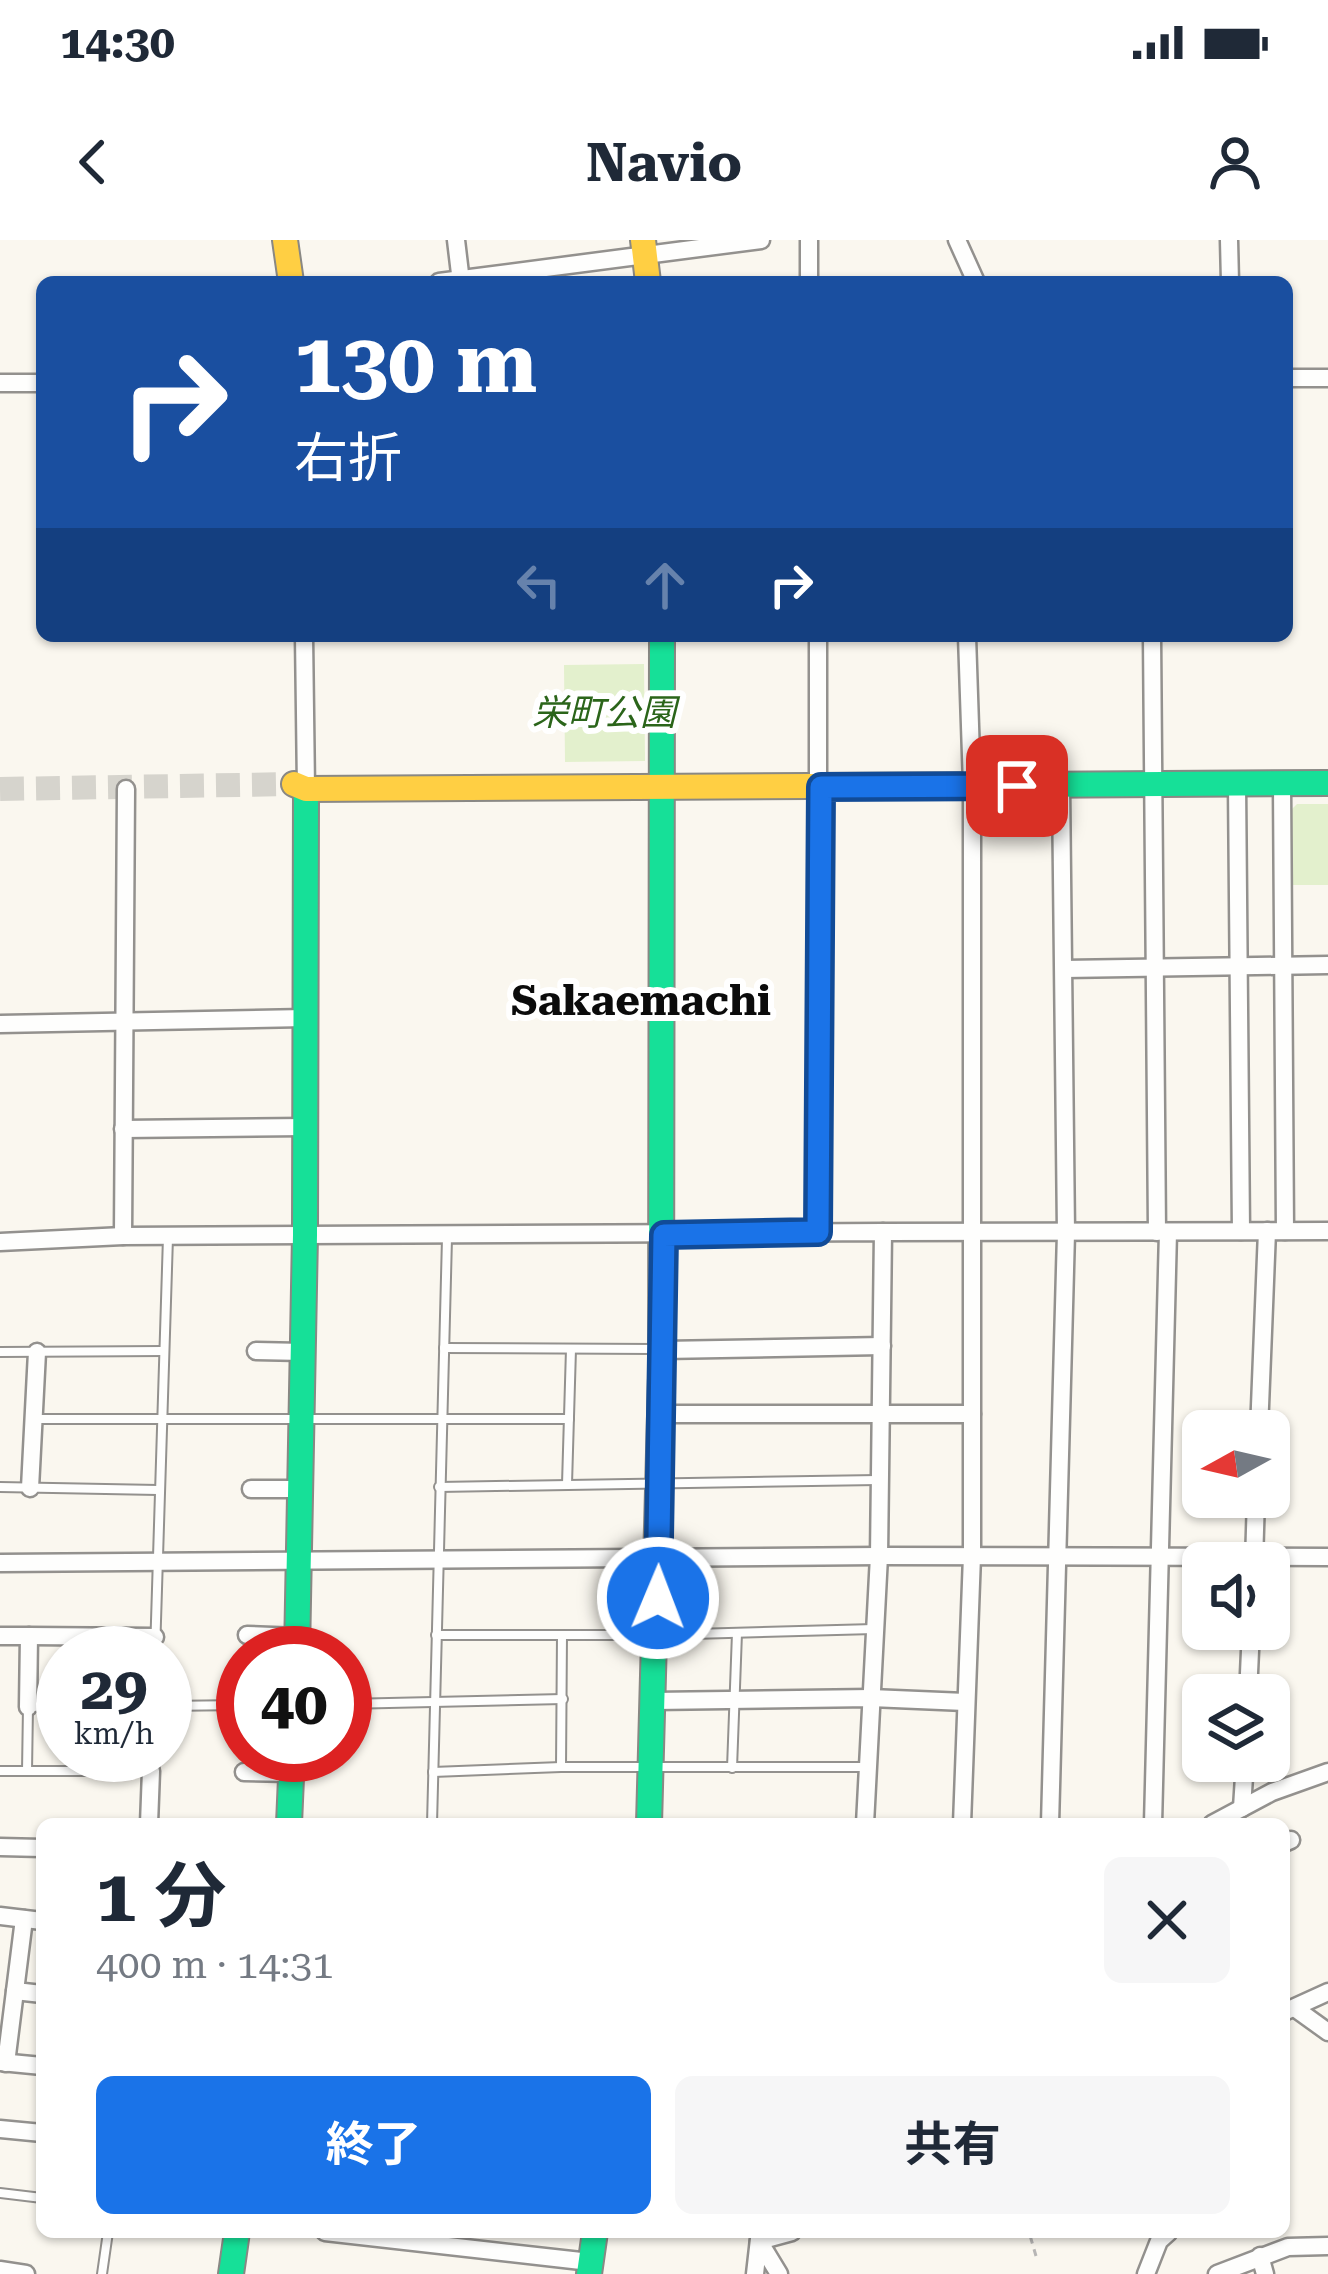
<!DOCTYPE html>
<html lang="ja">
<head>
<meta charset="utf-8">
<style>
  body { margin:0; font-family:"Roboto Serif","Noto Sans JP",serif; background:#f6f6f7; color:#1f2937; height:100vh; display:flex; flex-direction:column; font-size:45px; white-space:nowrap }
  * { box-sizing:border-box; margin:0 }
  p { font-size:39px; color:#747a83 }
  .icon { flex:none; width:66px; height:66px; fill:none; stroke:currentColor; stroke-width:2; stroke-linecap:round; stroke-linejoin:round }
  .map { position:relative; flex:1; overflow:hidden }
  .sheet { position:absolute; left:36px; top:1578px; width:1254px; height:420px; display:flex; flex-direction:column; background:#fff; border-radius:18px; box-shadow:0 3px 9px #0004 }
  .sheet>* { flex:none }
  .banner { position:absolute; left:36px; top:36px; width:1257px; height:366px; border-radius:18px; box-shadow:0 3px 9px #0004; background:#1a4fa0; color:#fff; overflow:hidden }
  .needle { width:78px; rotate:262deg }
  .tools { position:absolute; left:1182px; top:1170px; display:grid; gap:24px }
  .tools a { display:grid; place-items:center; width:108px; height:108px; border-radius:18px; background:#fff; box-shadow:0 3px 9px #0004; font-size:60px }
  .speed { position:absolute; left:36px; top:1386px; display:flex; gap:24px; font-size:60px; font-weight:700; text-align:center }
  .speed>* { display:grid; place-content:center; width:156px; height:156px; border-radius:50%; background:#fff; box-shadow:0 3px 9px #0004; line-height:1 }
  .speed small { font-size:30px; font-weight:400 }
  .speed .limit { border:18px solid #d22; background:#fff; color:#111 }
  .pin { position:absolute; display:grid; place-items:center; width:102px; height:102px; color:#fff; margin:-51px; border-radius:24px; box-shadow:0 6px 18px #0006 }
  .me { position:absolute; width:132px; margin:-66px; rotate:1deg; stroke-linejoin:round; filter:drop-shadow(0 0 9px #0008) }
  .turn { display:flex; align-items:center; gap:42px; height:252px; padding:0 60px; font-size:54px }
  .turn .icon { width:156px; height:156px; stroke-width:2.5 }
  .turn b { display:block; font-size:84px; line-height:102px }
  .lanes { display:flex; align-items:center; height:114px; padding:0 60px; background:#0003; justify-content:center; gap:60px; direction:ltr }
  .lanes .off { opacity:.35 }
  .round { display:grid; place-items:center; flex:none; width:126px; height:126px; border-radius:18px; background:#f6f6f7 }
  .headline { display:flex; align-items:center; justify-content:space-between; height:204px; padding:0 60px }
  h1 { font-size:72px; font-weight:700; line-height:90px }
  .primary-button { display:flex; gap:24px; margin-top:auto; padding:24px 60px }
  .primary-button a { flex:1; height:138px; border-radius:18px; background:#1a73e8; color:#fff; font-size:48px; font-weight:700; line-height:138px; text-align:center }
  .primary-button a+a { background:#f6f6f7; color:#1f2937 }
  .status { display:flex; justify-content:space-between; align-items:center; height:84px; padding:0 60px; background:#fff; direction:ltr }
  .status svg { height:33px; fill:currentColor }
  header { display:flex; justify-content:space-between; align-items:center; height:156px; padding:0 60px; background:#fff; font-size:54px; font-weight:700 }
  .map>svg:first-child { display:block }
  .green { fill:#e3f0cd }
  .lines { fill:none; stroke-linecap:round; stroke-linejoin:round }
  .secondary-tunnel { stroke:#d6d4cd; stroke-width:24; stroke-dasharray:24 12; stroke-linecap:butt }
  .lane-casing { stroke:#93918e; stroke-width:12 }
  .street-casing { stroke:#93918e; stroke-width:21 }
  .fast-casing { stroke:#898884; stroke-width:28 }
  .slow-casing { stroke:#898884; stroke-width:28 }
  .path { stroke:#b7b6b5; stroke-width:3; stroke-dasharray:12 6; stroke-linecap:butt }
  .lane { stroke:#fefefd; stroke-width:8 }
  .street { stroke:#fefefd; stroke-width:16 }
  .fast { stroke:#16e098; stroke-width:24 }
  .slow { stroke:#ffcf43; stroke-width:24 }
  .route-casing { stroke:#114b97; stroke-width:30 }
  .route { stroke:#1a73e8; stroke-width:21 }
  .labels { text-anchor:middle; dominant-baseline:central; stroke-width:12; stroke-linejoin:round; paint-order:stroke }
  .park-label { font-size:36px; font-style:italic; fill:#2b651a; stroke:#fff }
  .quarter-label { font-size:42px; font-weight:bold; fill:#0b0b0b; stroke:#fff }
</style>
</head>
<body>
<div class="status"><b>14:30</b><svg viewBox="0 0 49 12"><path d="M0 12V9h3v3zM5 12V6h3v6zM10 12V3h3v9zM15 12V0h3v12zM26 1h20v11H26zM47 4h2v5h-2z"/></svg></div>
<header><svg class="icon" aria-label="back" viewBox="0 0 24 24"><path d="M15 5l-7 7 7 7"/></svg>Navio<svg class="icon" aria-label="person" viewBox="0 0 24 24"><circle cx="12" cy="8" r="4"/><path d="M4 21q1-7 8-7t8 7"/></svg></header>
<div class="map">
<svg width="1328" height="2034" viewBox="0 0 1328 2034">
  <rect width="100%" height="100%" fill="#faf7ef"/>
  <!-- green -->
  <g class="green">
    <path d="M 644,424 L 645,521 L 565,522 L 564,425 Z"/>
    <path d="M 1297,564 L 1328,564 L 1328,645 L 1289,645 L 1287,574 Z"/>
  </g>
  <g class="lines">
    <!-- secondary-tunnel -->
    <path class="secondary-tunnel" d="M 0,549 L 294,544"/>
    <defs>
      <g id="lane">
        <path d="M 444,1108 L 655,1109"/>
        <path d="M 0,1112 L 164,1111"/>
        <path d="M 36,1179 L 569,1179"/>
        <path d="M 567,1244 L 571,1109"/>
        <path d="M 0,1247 L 158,1250"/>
        <path d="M 439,1247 L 878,1240"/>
        <path d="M 436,1395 L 657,1395 L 874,1389"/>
        <path d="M 155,1413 L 168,997"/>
        <path d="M 345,1464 L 563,1459"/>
        <path d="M 165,1466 L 243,1465"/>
        <path d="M 561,1527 L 562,1395"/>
        <path d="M 732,1528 L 737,1393"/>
        <path d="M 0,1531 L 151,1531 L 152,1515"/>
        <path d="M 27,1531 L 28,1467 L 63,1466"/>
        <path d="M 433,1532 L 561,1527 L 866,1527"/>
        <path d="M 432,1584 L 447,998"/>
        <path d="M 0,1953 L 42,1958"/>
        <path d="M 102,2034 L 108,1992"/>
      </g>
      <g id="street">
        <path d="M 456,0 L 461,42"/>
        <path d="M 809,0 L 809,42"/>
        <path d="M 957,0 L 976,42"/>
        <path d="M 1229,0 L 1230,42"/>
        <path d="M 439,42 L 761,0"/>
        <path d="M 1287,138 L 1328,138"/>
        <path d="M 0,143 L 42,143"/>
        <path d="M 304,396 L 306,549"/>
        <path d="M 1152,396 L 1157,992"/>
        <path d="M 1237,545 L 1241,991"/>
        <path d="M 1282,545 L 1285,991"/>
        <path d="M 1064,729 L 1328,725"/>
        <path d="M 0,784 L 305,778"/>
        <path d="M 123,889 L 305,887"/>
        <path d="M 818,992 L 818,396"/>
        <path d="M 883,992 L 1328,991"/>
        <path d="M 123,996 L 126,549"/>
        <path d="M 0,1002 L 123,996 L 883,992 L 879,1316 L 865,1584"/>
        <path d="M 663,1110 L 882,1106"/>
        <path d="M 256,1111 L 303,1112"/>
        <path d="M 661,1174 L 972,1174"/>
        <path d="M 1259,1191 L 1267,991"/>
        <path d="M 30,1248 L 37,1112"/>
        <path d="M 251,1249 L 302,1249"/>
        <path d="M 0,1323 L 879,1316 L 1328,1317"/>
        <path d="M 1254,1323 L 1256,1257"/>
        <path d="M 247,1395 L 298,1397"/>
        <path d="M 0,1396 L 29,1396 L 28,1467"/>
        <path d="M 29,1396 L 155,1397"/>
        <path d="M 1248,1455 L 1251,1389"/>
        <path d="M 654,1461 L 871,1458 L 965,1462"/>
        <path d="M 244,1532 L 291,1533"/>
        <path d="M 1242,1568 L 1245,1521"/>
        <path d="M 149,1584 L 151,1531"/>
        <path d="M 962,1584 L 972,1316 L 972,545 L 967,396"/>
        <path d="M 1050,1584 L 1066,993 L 1061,546"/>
        <path d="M 1153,1584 L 1168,992"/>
        <path d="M 1212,1584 L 1272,1552 L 1328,1532"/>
        <path d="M 1284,1603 L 1291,1600"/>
        <path d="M 0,1607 L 42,1608"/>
        <path d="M 0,1676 L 42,1681"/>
        <path d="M 15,1751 L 42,1754"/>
        <path d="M 1296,1769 L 1328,1792"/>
        <path d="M 1284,1772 L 1328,1752"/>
        <path d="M 0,1822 L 42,1826"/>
        <path d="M 6,1823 L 24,1679"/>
        <path d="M 0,1889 L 42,1893"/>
        <path d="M 325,1992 L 590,2022"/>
        <path d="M 1260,2016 L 1265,2034"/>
        <path d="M 0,2030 L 26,2034"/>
        <path d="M 755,2034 L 759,1999"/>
        <path d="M 779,2034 L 759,2001 L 792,1992"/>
        <path d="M 1146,2034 L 1159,2001 L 1169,1992"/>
        <path d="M 1217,2034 L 1288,2007 L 1328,2006"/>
      </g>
      <g id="fast">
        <path d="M 998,545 L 1328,543"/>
        <path d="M 297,1413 L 305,995 L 306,549"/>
        <path d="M 289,1584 L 292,1515"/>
        <path d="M 649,1584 L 661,1138 L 662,396"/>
        <path d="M 231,2034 L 237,1992"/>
        <path d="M 589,2034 L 595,1992"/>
      </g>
      <g id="slow">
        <path d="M 285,0 L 291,42"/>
        <path d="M 643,0 L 648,42"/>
        <path d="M 294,544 L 306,549 L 998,545"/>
      </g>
    </defs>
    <!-- lane casing -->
    <use href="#lane" class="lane-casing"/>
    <!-- street casing -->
    <use href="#street" class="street-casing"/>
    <!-- fast casing -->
    <use href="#fast" class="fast-casing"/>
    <!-- slow casing -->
    <use href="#slow" class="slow-casing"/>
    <!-- path -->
    <g class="path">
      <path d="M 1029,1992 L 1036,2016"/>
      <path d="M 964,1995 L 976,1992"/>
    </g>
    <!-- lane -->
    <use href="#lane" class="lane"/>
    <!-- street -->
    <use href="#street" class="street"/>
    <!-- fast -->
    <use href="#fast" class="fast"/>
    <!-- slow -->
    <use href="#slow" class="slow"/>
  </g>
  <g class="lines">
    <defs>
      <path id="route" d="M 658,1358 L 664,995 L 818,992 L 821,547 L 1017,546"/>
    </defs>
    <!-- route casing -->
    <use href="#route" class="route-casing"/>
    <!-- route -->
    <use href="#route" class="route"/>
  </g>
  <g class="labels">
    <!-- park labels -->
    <g class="park-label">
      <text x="604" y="473">栄町公園</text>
    </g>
    <!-- quarter labels -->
    <g class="quarter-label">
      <text x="641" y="760">Sakaemachi</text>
    </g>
  </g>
</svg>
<div class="tools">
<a><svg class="needle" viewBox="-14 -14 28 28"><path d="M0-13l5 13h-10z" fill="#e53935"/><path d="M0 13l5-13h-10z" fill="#747a83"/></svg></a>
<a><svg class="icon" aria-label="sound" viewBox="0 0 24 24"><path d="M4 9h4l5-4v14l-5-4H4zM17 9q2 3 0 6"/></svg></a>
<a><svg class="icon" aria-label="layers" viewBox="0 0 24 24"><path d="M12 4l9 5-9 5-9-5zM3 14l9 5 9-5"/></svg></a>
</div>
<div class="speed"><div>29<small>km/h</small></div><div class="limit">40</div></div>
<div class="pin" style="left:1017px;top:546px;background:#d93025"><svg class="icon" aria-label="arrive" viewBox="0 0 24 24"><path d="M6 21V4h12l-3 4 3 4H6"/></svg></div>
<svg class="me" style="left:658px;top:1358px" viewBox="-20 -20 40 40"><circle r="17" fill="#1a73e8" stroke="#fff" stroke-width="3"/><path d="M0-11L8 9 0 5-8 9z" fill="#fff"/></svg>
<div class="banner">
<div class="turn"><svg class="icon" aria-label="right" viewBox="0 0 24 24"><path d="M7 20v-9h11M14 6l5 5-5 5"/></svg><div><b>130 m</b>右折</div></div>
<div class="lanes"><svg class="icon off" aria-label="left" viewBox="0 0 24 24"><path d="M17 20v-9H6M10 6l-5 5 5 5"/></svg><svg class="icon off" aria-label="ahead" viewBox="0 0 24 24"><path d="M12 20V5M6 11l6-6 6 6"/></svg><svg class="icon" aria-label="right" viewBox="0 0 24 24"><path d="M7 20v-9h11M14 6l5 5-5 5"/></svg></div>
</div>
<section class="sheet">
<div class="headline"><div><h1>1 分</h1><p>400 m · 14:31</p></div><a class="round"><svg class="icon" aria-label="close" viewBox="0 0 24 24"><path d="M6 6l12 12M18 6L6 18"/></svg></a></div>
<div class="primary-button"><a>終了</a><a>共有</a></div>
</section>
</div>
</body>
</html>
